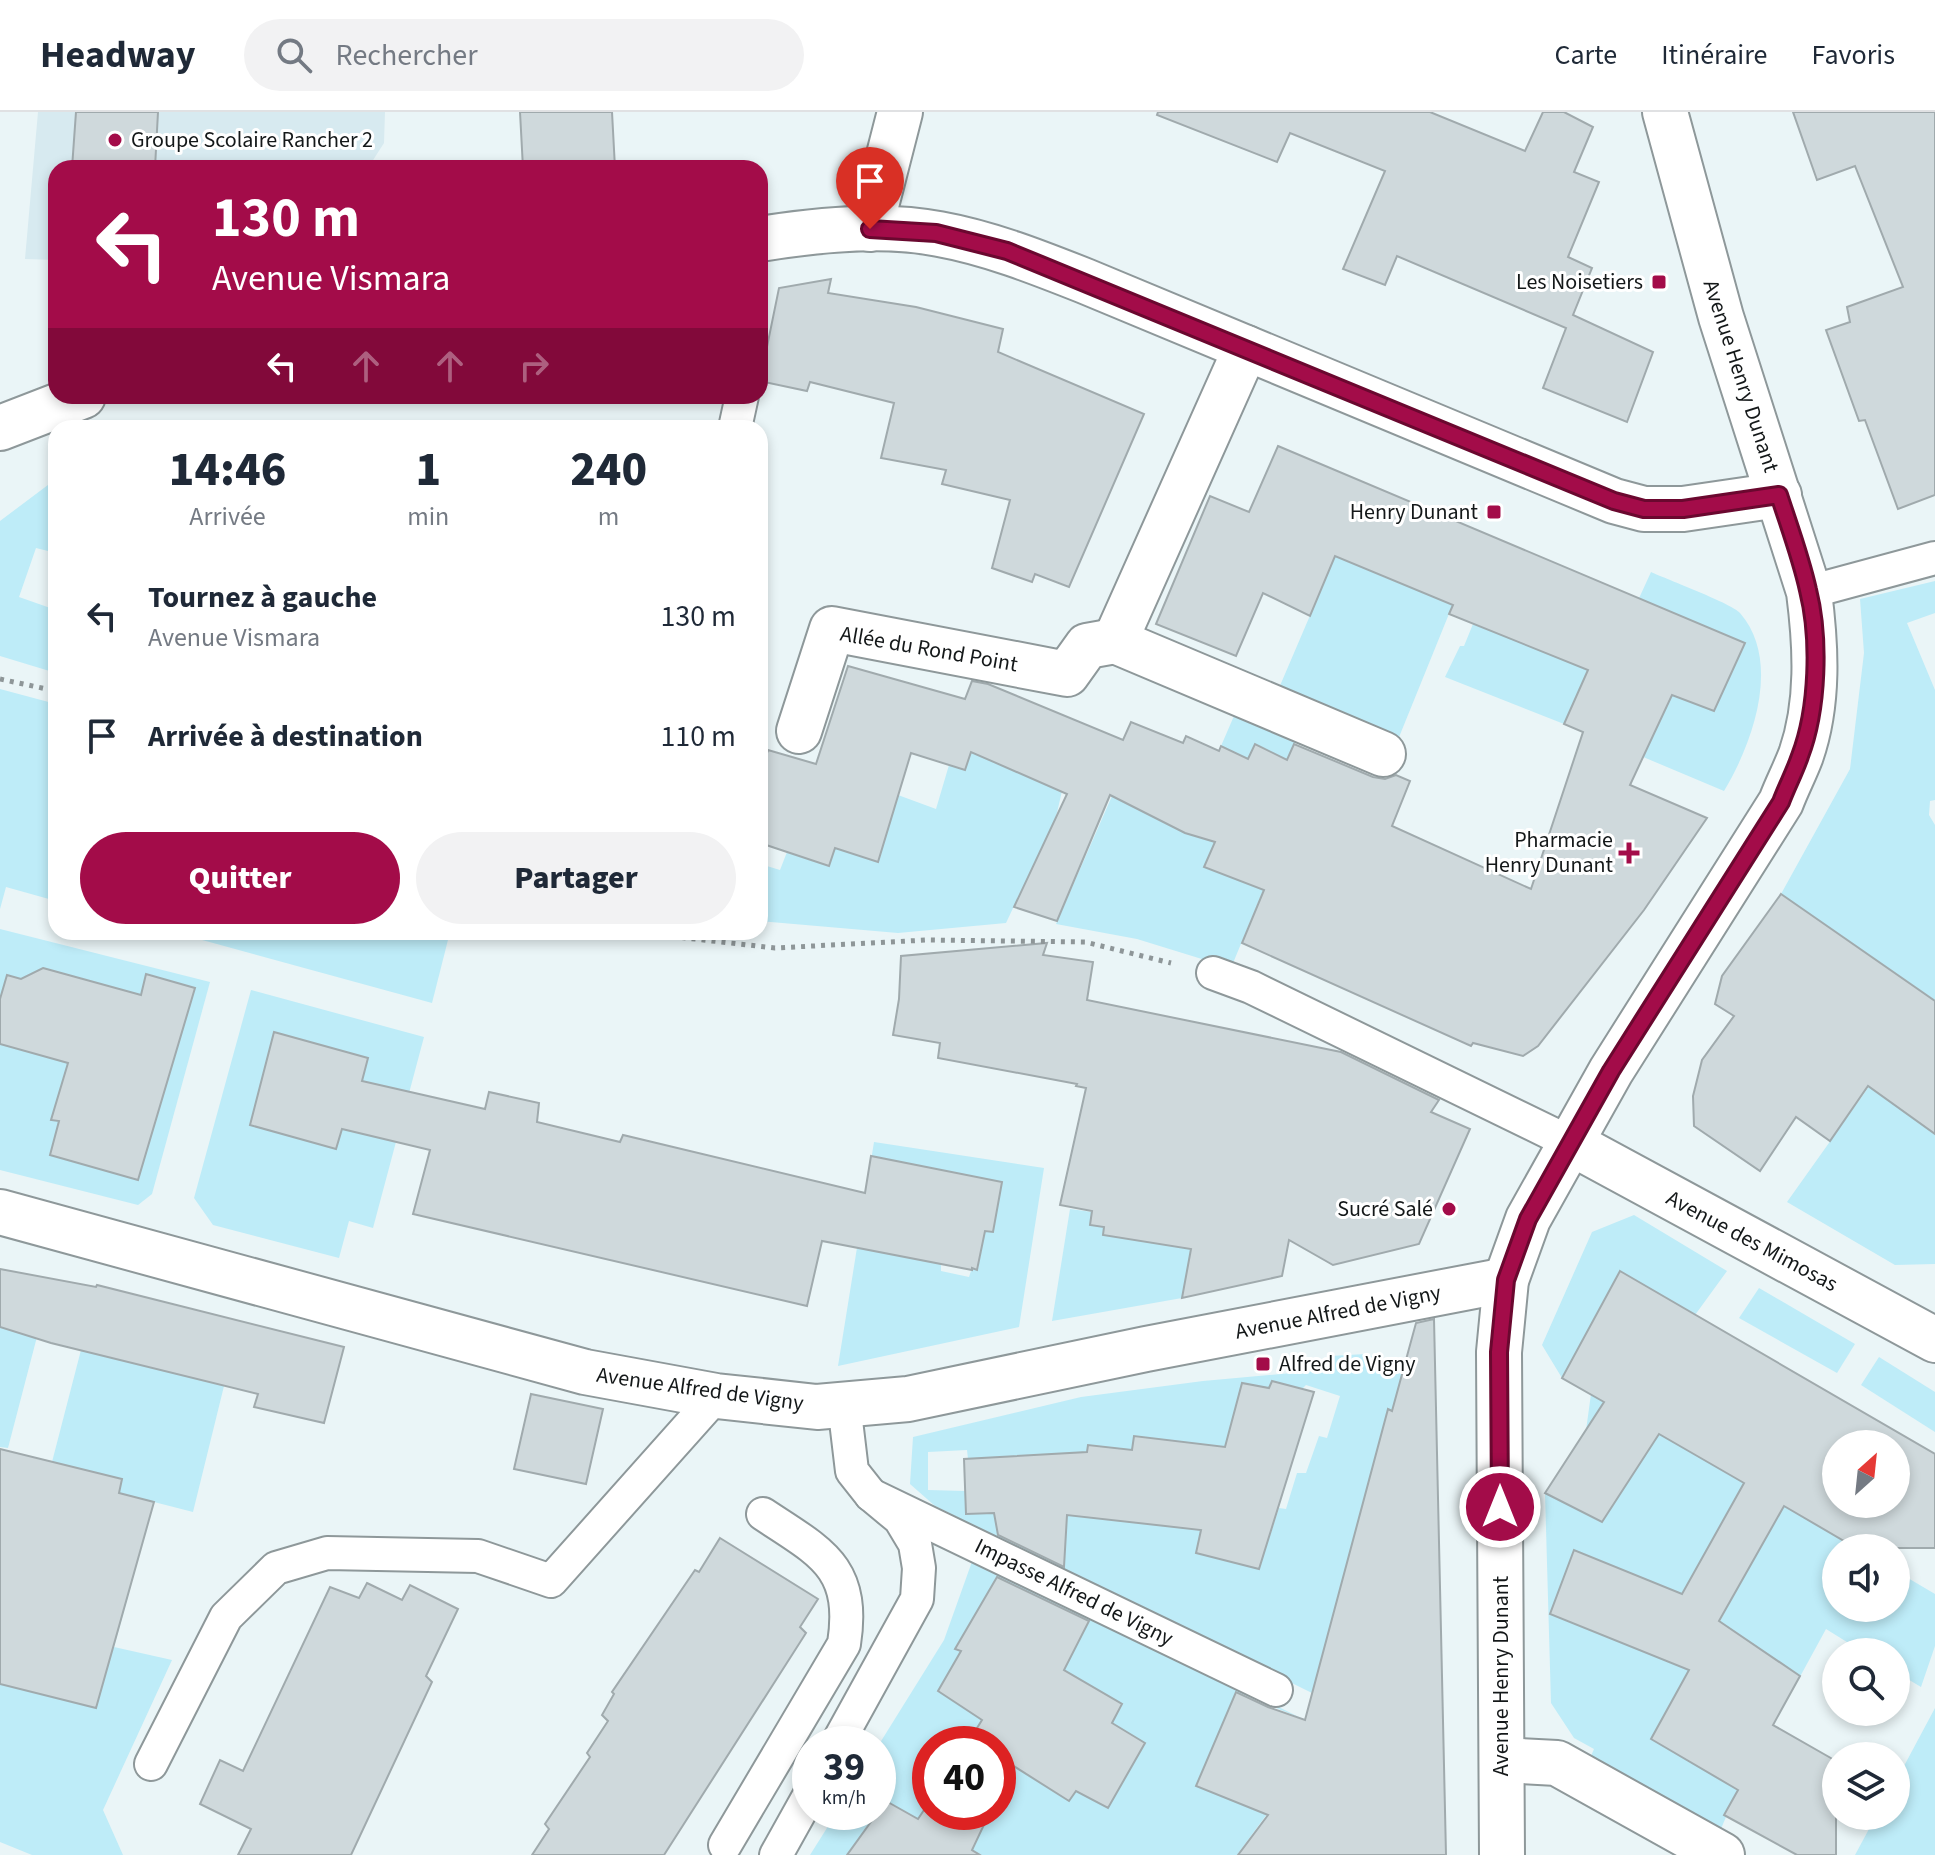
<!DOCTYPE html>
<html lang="fr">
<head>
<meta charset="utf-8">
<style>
  body { margin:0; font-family:"Source Sans 3",sans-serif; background:#f2f2f3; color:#1f2937; height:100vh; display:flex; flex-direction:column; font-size:30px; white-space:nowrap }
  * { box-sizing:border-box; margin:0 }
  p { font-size:26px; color:#747a83 }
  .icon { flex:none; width:44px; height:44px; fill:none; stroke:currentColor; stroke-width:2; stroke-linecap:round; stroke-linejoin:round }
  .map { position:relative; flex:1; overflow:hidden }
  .side { position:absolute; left:48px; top:308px; width:720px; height:520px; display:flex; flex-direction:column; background:#fff; border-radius:24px; box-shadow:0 4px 12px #0003 }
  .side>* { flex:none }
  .banner { position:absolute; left:48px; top:48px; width:720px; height:244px; border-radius:24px; box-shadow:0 4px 12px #0003; background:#a30c49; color:#fff; overflow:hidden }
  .needle { width:52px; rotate:27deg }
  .buttons { position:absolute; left:1822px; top:1318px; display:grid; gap:16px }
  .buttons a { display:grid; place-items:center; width:88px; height:88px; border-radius:50%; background:#fff; box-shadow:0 4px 12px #0003; font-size:40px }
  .speed { position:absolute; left:792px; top:1614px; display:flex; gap:16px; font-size:40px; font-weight:700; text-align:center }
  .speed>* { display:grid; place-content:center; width:104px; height:104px; border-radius:50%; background:#fff; box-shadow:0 4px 12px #0003; line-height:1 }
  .speed small { font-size:20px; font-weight:400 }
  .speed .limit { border:12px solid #d22; background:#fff; color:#111 }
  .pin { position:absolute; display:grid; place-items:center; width:68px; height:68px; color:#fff; margin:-82px -34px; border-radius:50% 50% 50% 0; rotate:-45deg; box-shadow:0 0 8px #0007 }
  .pin .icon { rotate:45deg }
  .me { position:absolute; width:88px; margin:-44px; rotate:0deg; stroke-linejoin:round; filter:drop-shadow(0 0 6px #0008) }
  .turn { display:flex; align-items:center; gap:28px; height:168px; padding:0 32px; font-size:36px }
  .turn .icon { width:104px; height:104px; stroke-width:2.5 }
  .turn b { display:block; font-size:56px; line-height:68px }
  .lanes { display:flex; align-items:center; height:76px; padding:0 32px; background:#0003; justify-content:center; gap:40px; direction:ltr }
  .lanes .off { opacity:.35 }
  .eta { display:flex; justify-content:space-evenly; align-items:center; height:136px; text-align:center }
  .eta b { font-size:48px; font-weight:800; line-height:56px }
  .button { display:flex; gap:16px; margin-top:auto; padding:16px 32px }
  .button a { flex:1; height:92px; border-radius:48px; background:#a30c49; color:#fff; font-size:32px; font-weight:800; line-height:92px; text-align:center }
  .button a+a { background:#f2f2f3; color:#1f2937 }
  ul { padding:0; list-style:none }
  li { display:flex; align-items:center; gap:24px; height:120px; padding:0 32px }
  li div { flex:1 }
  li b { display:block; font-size:30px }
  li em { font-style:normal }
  header { display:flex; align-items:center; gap:48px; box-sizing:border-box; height:112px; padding:0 40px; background:#fff; border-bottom:2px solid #e0e1e3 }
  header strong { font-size:38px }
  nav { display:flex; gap:44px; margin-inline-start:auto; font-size:28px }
  .search { width:560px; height:72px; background:#f2f2f3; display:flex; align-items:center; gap:20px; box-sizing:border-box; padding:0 28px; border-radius:44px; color:#747a83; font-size:30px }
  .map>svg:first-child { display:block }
  .built { fill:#d7eaf0 }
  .green { fill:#beecf8; fill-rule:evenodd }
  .building { fill:#cfd9dc; stroke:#a0aaad; stroke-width:2; fill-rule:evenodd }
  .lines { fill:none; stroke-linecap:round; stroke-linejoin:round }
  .lane-casing { stroke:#8e989a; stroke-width:36 }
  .street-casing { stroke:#8e989a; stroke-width:48 }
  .secondary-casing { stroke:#8e989a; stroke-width:48 }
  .path { stroke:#8e9698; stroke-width:5; stroke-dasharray:4 6; stroke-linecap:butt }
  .lane { stroke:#fff; stroke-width:32 }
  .street { stroke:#fff; stroke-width:44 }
  .secondary { stroke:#fff; stroke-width:44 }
  .route-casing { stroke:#6a082f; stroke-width:20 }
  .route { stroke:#a30c49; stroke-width:14 }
  .poi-dot { fill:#a30c49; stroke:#fff; stroke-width:3 }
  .labels { text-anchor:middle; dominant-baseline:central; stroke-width:6; stroke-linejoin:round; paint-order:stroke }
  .poi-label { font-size:22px; fill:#141819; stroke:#fff; text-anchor:end }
  .street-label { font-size:22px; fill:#141819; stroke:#fff }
</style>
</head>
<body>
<header>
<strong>Headway</strong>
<div class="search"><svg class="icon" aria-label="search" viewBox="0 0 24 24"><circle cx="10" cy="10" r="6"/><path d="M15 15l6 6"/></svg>Rechercher</div>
<nav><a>Carte</a><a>Itinéraire</a><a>Favoris</a></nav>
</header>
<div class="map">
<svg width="1935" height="1743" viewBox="0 0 1935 1743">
  <rect width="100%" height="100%" fill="#eaf5f7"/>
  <!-- built -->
  <path class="built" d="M 38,0 L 385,0 L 384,31 L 368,56 L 56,56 L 56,148 L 25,147 Z"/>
  <!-- green -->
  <g class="green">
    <path d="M 56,367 L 56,441 L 36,436 L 19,485 L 56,498 L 56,561 L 0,544 L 0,409 Z"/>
    <path d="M 1350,410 L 1381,464 L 1453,492 L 1395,635 L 1276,583 Z"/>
    <path d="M 1651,460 C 1666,467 1733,492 1740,501 C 1782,549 1753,631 1724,679 L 1579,618 L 1595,582 L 1579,577 L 1564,612 L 1445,565 L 1460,534 L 1464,534 L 1473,512 L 1604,563 Z"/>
    <path d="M 1935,469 L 1935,501 L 1907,511 L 1935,578 L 1935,688 L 1930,689 L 1929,703 L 1935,713 L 1935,1013 L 1931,1019 L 1935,1022 L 1935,1152 L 1895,1153 L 1787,1090 L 1932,886 L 1781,782 L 1850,657 L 1864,541 L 1860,487 Z"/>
    <path d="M 0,577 L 56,592 L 56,789 L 6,775 L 0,797 Z"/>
    <path d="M 1237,597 L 1299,622 L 1284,656 L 1306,674 L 1231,856 L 1137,827 L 1056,812 L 1112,684 L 1185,721 L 1215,730 L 1205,755 L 1236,767 L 1255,632 L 1248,647 L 1221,634 Z"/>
    <path d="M 972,635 L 1062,679 L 1056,705 L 1006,811 L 898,821 L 760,809 L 760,752 L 780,758 L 787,740 L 828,754 L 835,736 L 898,683 L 936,697 L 949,653 L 965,658 Z"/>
    <path d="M 0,817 L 210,870 L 152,1082 L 138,1093 L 0,1058 Z"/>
    <path d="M 173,820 L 450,820 L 432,891 Z"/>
    <path d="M 251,878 L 424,925 L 373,1116 L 349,1109 L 339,1146 L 213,1113 L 194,1086 Z"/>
    <path d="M 874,1030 L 1044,1056 L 1019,1215 L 838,1254 ZM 908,1051 L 992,1068 L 987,1094 L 997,1097 L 993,1120 L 985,1119 L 978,1157 L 972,1156 L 969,1165 L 941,1159 L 941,1152 L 890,1142 Z"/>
    <path d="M 1201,1086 L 1182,1186 L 1052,1209 L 1070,1097 L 1092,1100 L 1090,1113 L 1104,1115 L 1104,1123 L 1158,1132 Z"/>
    <path d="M 1634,1103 L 1727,1159 L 1695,1203 L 1620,1159 L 1562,1266 L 1542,1233 L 1592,1120 Z"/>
    <path d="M 1759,1176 L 1855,1232 L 1837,1261 L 1739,1206 Z"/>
    <path d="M 45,1194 L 8,1336 L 0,1335 L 0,1215 L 5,1216 Z"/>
    <path d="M 81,1238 L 224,1274 L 193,1400 L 119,1381 L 122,1367 L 52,1350 Z"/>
    <path d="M 1366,1242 L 1404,1256 L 1314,1582 L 935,1394 L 910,1372 L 913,1325 L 1081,1285 L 1203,1269 L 1315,1259 L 1330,1244 ZM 1273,1269 L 1302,1277 L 1306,1273 L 1340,1284 L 1327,1326 L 1319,1324 L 1306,1361 L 1297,1361 L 1286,1397 L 1279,1396 L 1259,1457 L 1196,1440 L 1242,1272 L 1269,1276 ZM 1088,1333 L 1132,1338 L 1157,1413 L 1081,1405 ZM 967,1338 L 968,1347 L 1026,1410 L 994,1401 L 966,1402 L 965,1379 L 928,1378 L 928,1340 Z"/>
    <path d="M 1879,1245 L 1935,1280 L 1935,1320 L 1861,1273 Z"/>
    <path d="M 1591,1282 L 1856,1436 L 1836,1436 L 1836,1496 L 1896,1496 L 1896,1459 L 1935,1482 L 1935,1534 L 1921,1575 L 1896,1560 L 1896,1540 L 1863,1540 L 1826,1517 L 1725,1702 L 1726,1705 L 1720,1719 L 1591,1644 L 1594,1637 L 1574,1626 L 1551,1591 L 1545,1381 L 1601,1410 L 1615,1391 L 1579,1369 ZM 1584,1442 L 1643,1466 L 1619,1529 L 1550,1502 L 1562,1470 ZM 1704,1444 L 1743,1467 L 1719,1511 Z"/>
    <path d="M 0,1437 L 132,1470 L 114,1535 L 172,1548 L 103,1698 L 123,1743 L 32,1743 L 0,1730 Z"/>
    <path d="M 974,1444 L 1303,1607 L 1237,1580 L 1267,1702 L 1237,1743 L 810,1743 L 837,1700 L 878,1700 L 878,1634 L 944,1528 ZM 973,1506 L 991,1614 L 941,1581 L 945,1567 L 961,1539 L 955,1536 ZM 1092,1575 L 1122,1592 L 1112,1611 L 1107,1696 L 1076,1679 L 1069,1689 L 1044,1673 ZM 930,1632 L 998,1632 L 998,1700 L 930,1700 Z"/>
    <path d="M 1935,1596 L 1935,1743 L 1855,1743 L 1876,1704 L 1896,1704 L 1896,1669 Z"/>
  </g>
  <!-- building -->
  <g class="building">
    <path d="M 76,0 L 158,0 L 155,56 L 72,56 Z"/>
    <path d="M 520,0 L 612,0 L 615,56 L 523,56 Z"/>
    <path d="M 1158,0 L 1430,0 L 1525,39 L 1543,0 L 1564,0 L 1593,15 L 1574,60 L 1599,70 L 1568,145 L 1592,156 L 1573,203 L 1653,240 L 1627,310 L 1543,276 L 1566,216 L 1397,144 L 1385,173 L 1343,157 L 1385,59 L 1290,21 L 1277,50 L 1157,3 Z"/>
    <path d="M 1793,0 L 1935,0 L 1935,383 L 1898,397 L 1865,308 L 1859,309 L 1826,218 L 1850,210 L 1847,195 L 1903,175 L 1855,54 L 1817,68 Z"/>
    <path d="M 831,167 L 828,181 L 916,195 L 1003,217 L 998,240 L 1144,302 L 1069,475 L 1035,462 L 1032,470 L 992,456 L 1010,388 L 942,372 L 946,358 L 881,346 L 894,291 L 810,270 L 807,279 L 760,269 L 779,176 Z"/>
    <path d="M 1278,334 L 1745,531 L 1714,599 L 1672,583 L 1630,673 L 1707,706 L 1644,798 L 1538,934 L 1523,944 L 1473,931 L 1471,934 L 1242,831 L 1264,778 L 1204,755 L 1215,730 L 1185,721 L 1110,683 L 1057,809 L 1014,795 L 1067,682 L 971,640 L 965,658 L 911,641 L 878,750 L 835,736 L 829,754 L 760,731 L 760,665 L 768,638 L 816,652 L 848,554 L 965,587 L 972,569 L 988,572 L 1123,628 L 1131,610 L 1183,631 L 1186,624 L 1219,639 L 1221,634 L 1248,647 L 1255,632 L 1287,648 L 1294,632 L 1373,665 L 1385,667 L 1396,663 L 1410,669 L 1392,714 L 1531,777 L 1583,620 L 1564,612 L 1588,558 L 1449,502 L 1453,493 L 1335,444 L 1310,504 L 1263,481 L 1236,544 L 1156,512 L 1210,384 L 1249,400 Z"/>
    <path d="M 1781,782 L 1935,889 L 1935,1022 L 1868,974 L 1830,1029 L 1796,1005 L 1760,1059 L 1694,1014 L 1693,984 L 1702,948 L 1734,904 L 1715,892 L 1722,864 Z"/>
    <path d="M 1047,831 L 1043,843 L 1093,850 L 1087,888 L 1341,940 L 1439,988 L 1431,1000 L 1470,1017 L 1419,1132 L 1333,1153 L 1289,1128 L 1282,1164 L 1182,1186 L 1191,1137 L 1103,1123 L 1104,1115 L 1090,1113 L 1092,1099 L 1060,1093 L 1086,976 L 1076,974 L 1077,972 L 938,946 L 940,931 L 893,923 L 899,887 L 901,844 Z"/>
    <path d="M 43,856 L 141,883 L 146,862 L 195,876 L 138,1068 L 50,1043 L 59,1009 L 51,1008 L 68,951 L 0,932 L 0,887 L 7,863 L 21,867 Z"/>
    <path d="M 274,920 L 368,946 L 362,969 L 485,997 L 489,980 L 539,991 L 537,1010 L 620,1030 L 623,1023 L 865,1081 L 871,1044 L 1002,1070 L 993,1120 L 985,1119 L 977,1158 L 972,1156 L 972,1158 L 822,1129 L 807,1194 L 413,1102 L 430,1038 L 342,1017 L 336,1037 L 250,1013 Z"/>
    <path d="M 0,1157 L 96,1175 L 97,1173 L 344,1235 L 324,1311 L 254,1295 L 258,1282 L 51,1231 L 0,1215 Z"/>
    <path d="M 1620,1159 L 1935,1342 L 1935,1436 L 1856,1436 L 1784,1394 L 1719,1509 L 1800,1564 L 1773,1613 L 1836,1649 L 1836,1743 L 1797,1743 L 1724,1703 L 1738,1678 L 1651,1627 L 1689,1558 L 1550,1502 L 1574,1438 L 1682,1482 L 1744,1371 L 1659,1322 L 1602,1410 L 1545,1381 L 1604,1290 L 1562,1266 ZM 1836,1332 L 1896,1332 L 1896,1392 L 1836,1392 Z"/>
    <path d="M 1434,1207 L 1446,1743 L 1238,1743 L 1268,1703 L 1196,1674 L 1236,1580 L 1268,1595 L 1305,1608 L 1388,1297 L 1392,1299 L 1416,1211 Z"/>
    <path d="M 1272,1269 L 1314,1280 L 1259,1457 L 1196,1441 L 1201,1418 L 1067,1403 L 1064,1455 L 998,1423 L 994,1401 L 966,1402 L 964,1347 L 1087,1340 L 1088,1333 L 1132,1338 L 1134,1324 L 1225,1335 L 1242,1271 L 1269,1276 Z"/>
    <path d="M 531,1282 L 603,1297 L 586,1372 L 514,1357 Z"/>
    <path d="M 0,1337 L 122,1367 L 119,1381 L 154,1390 L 96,1596 L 0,1572 Z"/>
    <path d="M 720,1426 L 818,1487 L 800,1515 L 806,1521 L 664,1743 L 532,1743 L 549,1717 L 545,1712 L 590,1645 L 587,1641 L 608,1609 L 602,1603 L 614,1582 L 612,1580 L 695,1458 L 699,1460 Z"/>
    <path d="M 997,1465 L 1089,1509 L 1064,1558 L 1122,1592 L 1112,1611 L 1145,1631 L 1108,1696 L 1076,1679 L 1069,1689 L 1012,1653 L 998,1683 L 998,1632 L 967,1632 L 982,1608 L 938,1579 L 961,1539 L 955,1537 Z"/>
    <path d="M 367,1471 L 402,1488 L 410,1473 L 458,1497 L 426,1564 L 432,1570 L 351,1743 L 238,1743 L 251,1717 L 200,1692 L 220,1648 L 243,1659 L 330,1475 L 359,1486 Z"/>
    <path d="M 886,1689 L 918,1707 L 930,1689 L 930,1700 L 990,1700 L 972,1738 L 980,1743 L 847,1743 Z"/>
  </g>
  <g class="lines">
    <defs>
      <g id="lane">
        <path d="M 735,316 L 742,284"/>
        <path d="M 1809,480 L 1935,446"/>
        <path d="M 1213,861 L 1251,875 L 1569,1030"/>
        <path d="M 871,1383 L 1276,1578"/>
        <path d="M 837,1632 L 917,1487 L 919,1456 L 915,1432 L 900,1407 L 871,1383 L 852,1359 L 844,1292"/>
        <path d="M 151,1652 L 226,1505 L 276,1456 L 327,1441 L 478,1444 L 551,1469 L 716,1284"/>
        <path d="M 725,1733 L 844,1532 C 856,1454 820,1440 763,1402"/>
        <path d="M 776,1743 L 810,1682"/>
      </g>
      <g id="street">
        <path d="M 870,117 L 900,0"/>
        <path d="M 1246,236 L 1115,529 L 1383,642"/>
        <path d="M 799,619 L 832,517 L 1067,562 L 1087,534 L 1115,529"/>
        <path d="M 1569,1030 L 1935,1228"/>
        <path d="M 0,1100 L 585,1260 L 716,1284 L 817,1295 L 908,1287 L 1146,1237 L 1506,1168"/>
        <path d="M 1502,1648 L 1557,1651 L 1722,1743"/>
      </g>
      <g id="secondary">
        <path d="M 760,127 C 815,118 884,111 939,122 C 989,131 1037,150 1085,169 L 1614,389 L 1644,397 L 1683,397 L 1779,383"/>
        <path d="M 0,316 L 83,284"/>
        <path d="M 1502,1743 L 1499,1240 L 1506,1168 L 1528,1107 L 1611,959 L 1781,690 C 1787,674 1795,659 1801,643 C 1819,591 1816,534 1809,480 L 1721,205 L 1665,0"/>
      </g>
    </defs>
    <!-- lane casing -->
    <use href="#lane" class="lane-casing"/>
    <!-- street casing -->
    <use href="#street" class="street-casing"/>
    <!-- secondary casing -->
    <use href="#secondary" class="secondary-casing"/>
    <!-- path -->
    <g class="path">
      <path d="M 0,567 L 56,579"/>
      <path d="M 632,820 L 775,836 L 927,828 L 1085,830 L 1171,851"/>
    </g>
    <!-- lane -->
    <use href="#lane" class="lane"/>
    <!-- street -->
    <use href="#street" class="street"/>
    <!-- secondary -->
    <use href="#secondary" class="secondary"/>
  </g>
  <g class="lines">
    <defs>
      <path id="route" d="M 870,117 L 936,121 L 1007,139 L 1614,389 L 1644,397 L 1683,397 L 1779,383 C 1789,414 1801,446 1808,478 C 1820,526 1818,597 1800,644 C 1795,659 1787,674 1781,690 L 1611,959 L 1528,1107 L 1506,1168 L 1499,1240 L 1500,1395"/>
    </defs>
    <!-- route casing -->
    <use href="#route" class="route-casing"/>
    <!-- route -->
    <use href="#route" class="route"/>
  </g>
  <!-- markers -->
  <g class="poi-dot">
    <circle cx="115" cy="28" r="8"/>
    <rect x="1651" y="162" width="16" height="16" rx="4"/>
    <rect x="1486" y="392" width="16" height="16" rx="4"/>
    <path d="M1625 729h8v8h8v8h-8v8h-8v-8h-8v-8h8z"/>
    <circle cx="1449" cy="1097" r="8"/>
    <rect x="1255" y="1244" width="16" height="16" rx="4"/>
  </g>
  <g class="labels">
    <!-- poi labels -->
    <g class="poi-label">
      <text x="131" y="28" text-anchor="start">Groupe Scolaire Rancher 2</text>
      <text x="1643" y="170">Les Noisetiers</text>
      <text x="1478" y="400">Henry Dunant</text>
      <text x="1613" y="728">Pharmacie<tspan x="1613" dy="25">Henry Dunant</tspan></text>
      <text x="1433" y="1097">Sucré Salé</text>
      <text x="1279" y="1252" text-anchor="start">Alfred de Vigny</text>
    </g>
    <!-- street labels -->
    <g class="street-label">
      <text transform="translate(1741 264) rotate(72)">Avenue Henry Dunant</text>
      <text transform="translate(929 537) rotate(10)">Allée du Rond Point</text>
      <text transform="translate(1752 1129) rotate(28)">Avenue des Mimosas</text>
      <text transform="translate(1338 1200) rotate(-11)">Avenue Alfred de Vigny</text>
      <text transform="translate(700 1277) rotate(8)">Avenue Alfred de Vigny</text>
      <text transform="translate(1074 1480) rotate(26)">Impasse Alfred de Vigny</text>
      <text transform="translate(1501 1564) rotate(-90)">Avenue Henry Dunant</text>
    </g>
  </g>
</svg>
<div class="buttons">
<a><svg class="needle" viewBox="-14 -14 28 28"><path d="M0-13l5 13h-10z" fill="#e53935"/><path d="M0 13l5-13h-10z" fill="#747a83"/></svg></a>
<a><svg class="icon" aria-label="sound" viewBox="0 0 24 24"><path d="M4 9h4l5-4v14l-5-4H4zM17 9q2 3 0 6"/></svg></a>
<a><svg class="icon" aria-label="search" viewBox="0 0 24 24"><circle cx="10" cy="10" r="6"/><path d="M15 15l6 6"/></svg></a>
<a><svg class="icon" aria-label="layers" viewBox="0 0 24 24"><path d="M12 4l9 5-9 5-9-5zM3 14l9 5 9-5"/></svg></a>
</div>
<div class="speed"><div>39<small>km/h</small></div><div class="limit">40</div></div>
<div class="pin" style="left:870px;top:117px;background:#d93025"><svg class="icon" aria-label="arrive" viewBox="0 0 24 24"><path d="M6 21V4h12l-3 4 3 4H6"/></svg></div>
<svg class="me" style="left:1500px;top:1395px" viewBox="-20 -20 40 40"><circle r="17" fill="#a30c49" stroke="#fff" stroke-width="3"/><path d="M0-11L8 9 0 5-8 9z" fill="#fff"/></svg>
<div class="banner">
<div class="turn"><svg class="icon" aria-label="left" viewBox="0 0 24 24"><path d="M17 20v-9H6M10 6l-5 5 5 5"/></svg><div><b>130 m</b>Avenue Vismara</div></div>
<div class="lanes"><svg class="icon" aria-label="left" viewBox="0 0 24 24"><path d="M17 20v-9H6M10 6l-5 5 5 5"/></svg><svg class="icon off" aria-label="ahead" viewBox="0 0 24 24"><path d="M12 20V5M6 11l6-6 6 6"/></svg><svg class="icon off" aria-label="ahead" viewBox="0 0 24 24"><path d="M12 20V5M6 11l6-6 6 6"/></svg><svg class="icon off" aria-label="right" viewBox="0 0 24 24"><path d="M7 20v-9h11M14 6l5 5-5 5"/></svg></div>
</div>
<section class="side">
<div class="eta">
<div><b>14:46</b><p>Arrivée</p></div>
<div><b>1</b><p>min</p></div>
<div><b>240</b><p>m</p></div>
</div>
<ul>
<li><svg class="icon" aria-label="left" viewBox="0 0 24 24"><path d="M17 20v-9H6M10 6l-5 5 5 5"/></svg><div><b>Tournez à gauche</b><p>Avenue Vismara</p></div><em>130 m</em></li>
<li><svg class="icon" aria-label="arrive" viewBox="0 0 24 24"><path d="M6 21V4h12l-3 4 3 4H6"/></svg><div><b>Arrivée à destination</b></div><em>110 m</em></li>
</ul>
<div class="button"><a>Quitter</a><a>Partager</a></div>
</section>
</div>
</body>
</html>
